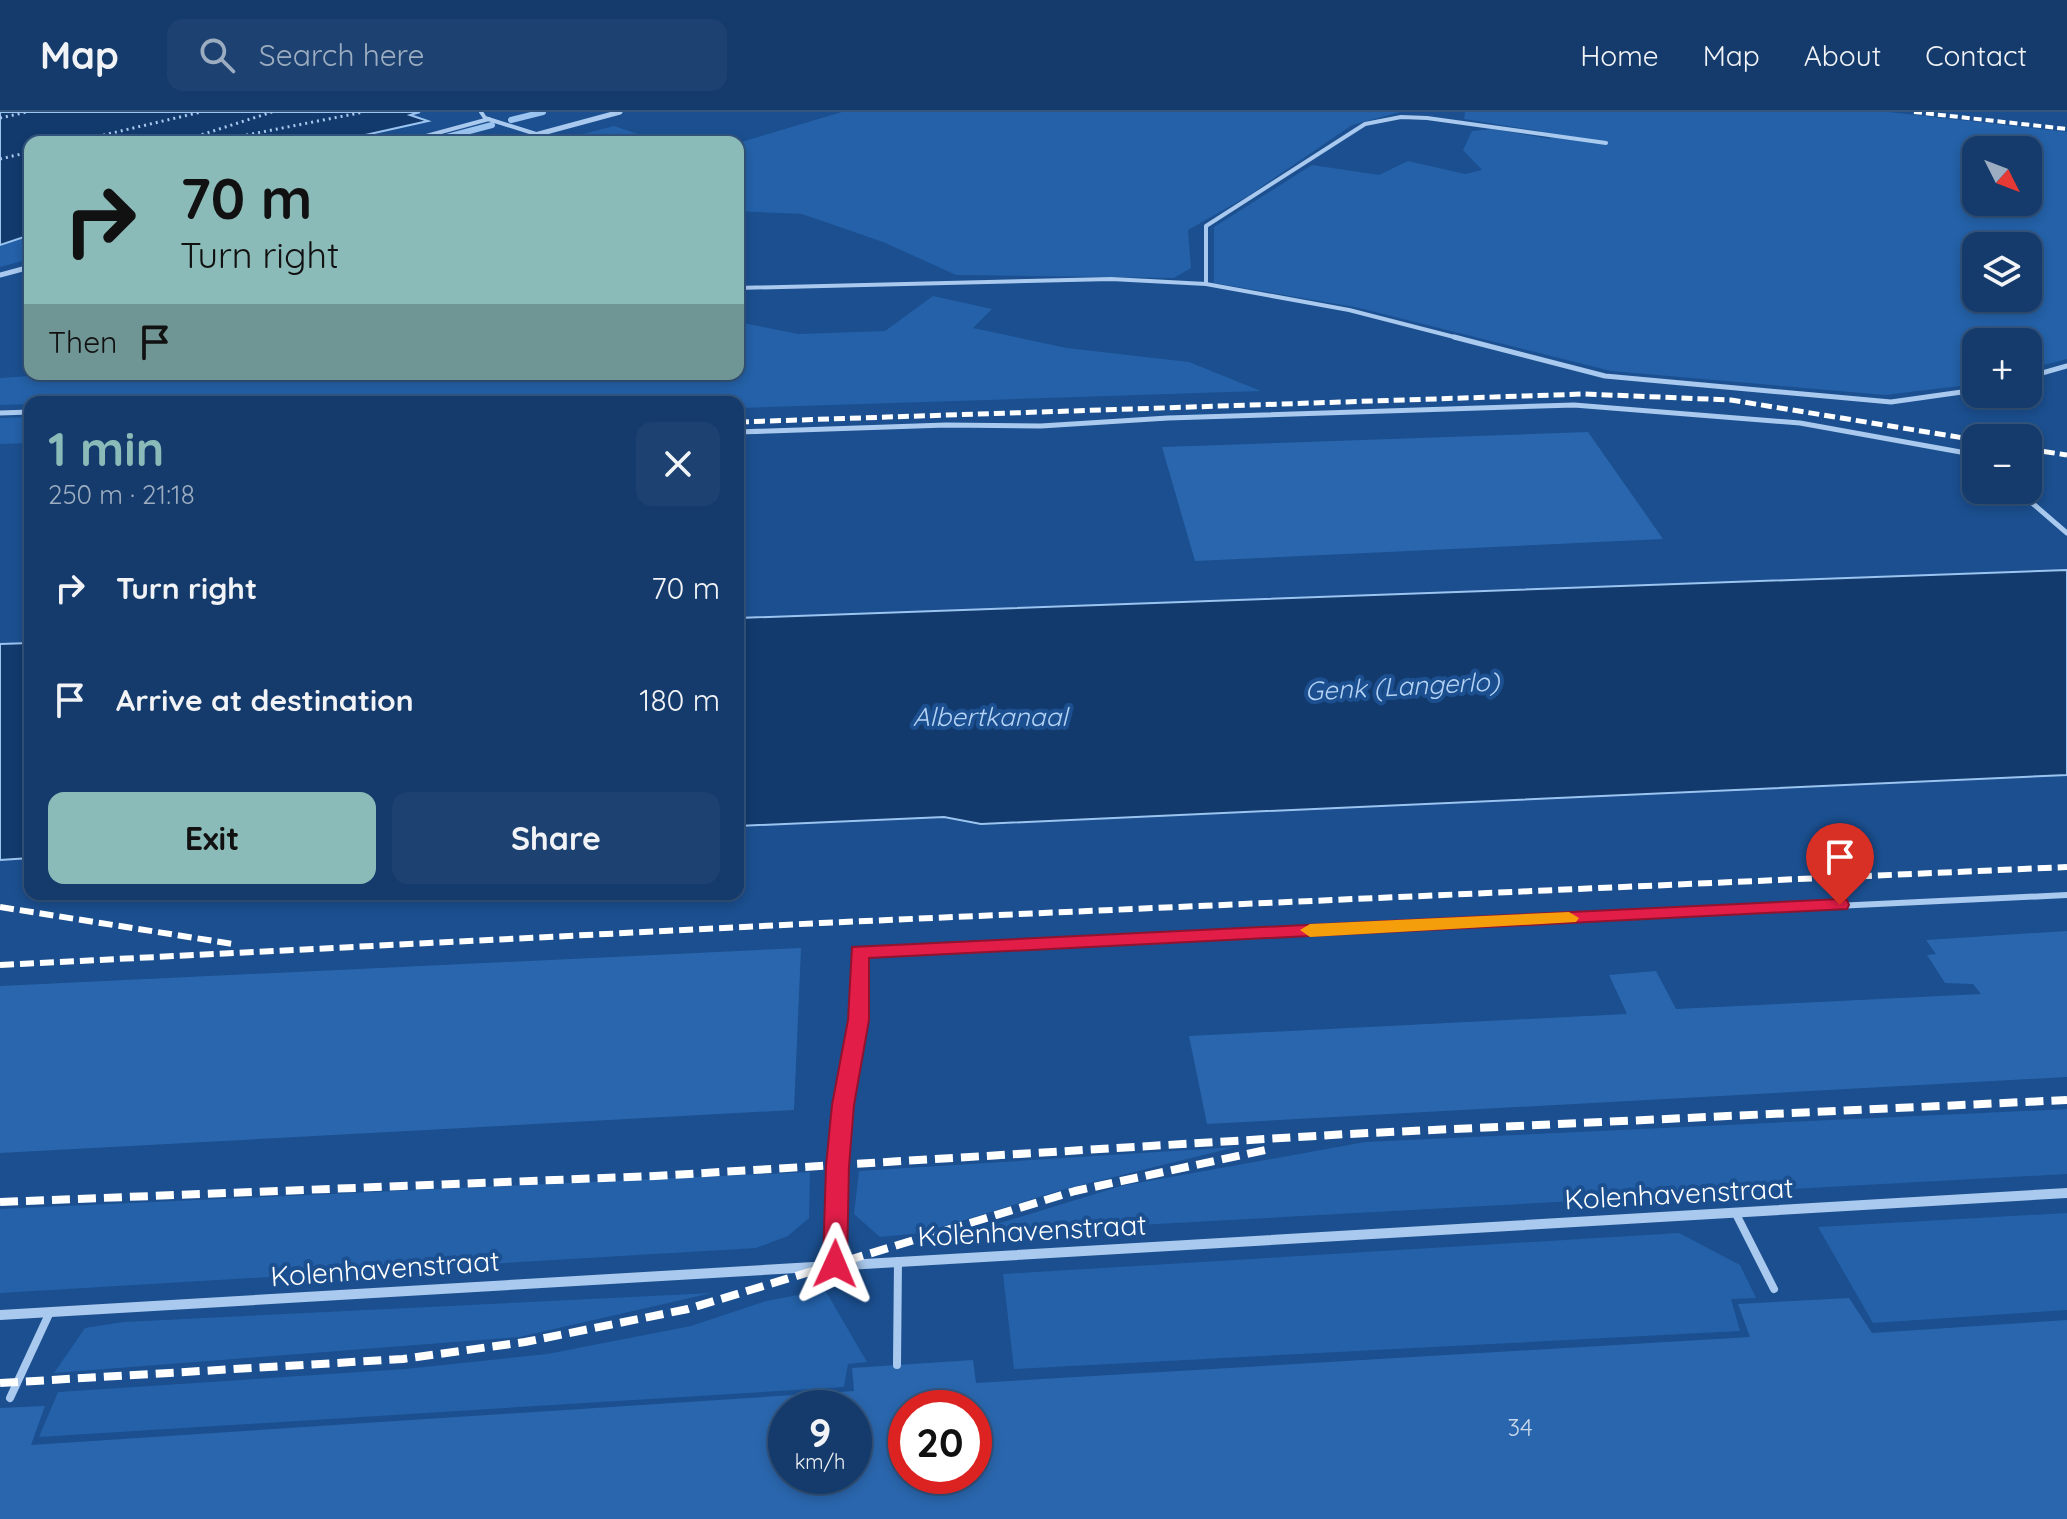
<!DOCTYPE html>
<html lang="en">
<head>
<meta charset="utf-8">
<style>
  body { margin:0; font-family:Quicksand,sans-serif; background:#1d4271; color:#f1f3f6; height:100vh; display:flex; flex-direction:column; font-size:30px; white-space:nowrap }
  * { box-sizing:border-box; margin:0 }
  p { font-size:26px; color:#9dadc1 }
  .icon { flex:none; width:44px; height:44px; fill:none; stroke:currentColor; stroke-width:2; stroke-linecap:round; stroke-linejoin:round }
  .map { position:relative; flex:1; overflow:hidden }
  .drawer { position:absolute; left:24px; top:284px; width:720px; height:504px; display:flex; flex-direction:column; background:#143b6b; border-radius:16px; box-shadow:0 4px 12px #0003,0 0 0 2px #33557e }
  .drawer>* { flex:none }
  .banner { position:absolute; left:24px; top:24px; width:720px; height:244px; border-radius:16px; box-shadow:0 4px 12px #0003,0 0 0 2px #33557e; background:#8bbbb9; color:#111; overflow:hidden }
  .needle { width:52px; rotate:132deg }
  .tools { position:absolute; left:1962px; top:24px; display:grid; gap:16px }
  .tools a { display:grid; place-items:center; width:80px; height:80px; border-radius:16px; background:#143b6b; box-shadow:0 4px 12px #0003,0 0 0 2px #33557e; font-size:40px }
  .speed { position:absolute; left:768px; top:1278px; display:flex; gap:16px; font-size:40px; font-weight:700; text-align:center }
  .speed>* { display:grid; place-content:center; width:104px; height:104px; border-radius:50%; background:#143b6b; box-shadow:0 4px 12px #0003,0 0 0 2px #33557e; line-height:1 }
  .speed small { font-size:20px; font-weight:400 }
  .speed .limit { border:12px solid #d22; background:#fff; color:#111 }
  .pin { position:absolute; display:grid; place-items:center; width:68px; height:68px; color:#fff; margin:-82px -34px; border-radius:50% 50% 50% 0; rotate:-45deg; box-shadow:0 0 8px #0007 }
  .pin .icon { rotate:45deg }
  .me { position:absolute; width:88px; margin:-44px; rotate:1deg; stroke-linejoin:round; filter:drop-shadow(0 0 6px #0008) }
  .turn { display:flex; align-items:center; gap:28px; height:168px; padding:0 24px; font-size:36px }
  .turn .icon { width:104px; height:104px; stroke-width:2.5 }
  .turn b { display:block; font-size:56px; line-height:68px }
  .then { display:flex; align-items:center; height:76px; padding:0 24px; background:#0003; gap:16px; font-size:30px }
  .round { display:grid; place-items:center; flex:none; width:84px; height:84px; border-radius:16px; background:#1d4271 }
  .summary { display:flex; align-items:center; justify-content:space-between; height:136px; padding:0 24px }
  h1 { font-size:48px; font-weight:700; line-height:60px; color:#8bbbb9 }
  .button { display:flex; gap:16px; margin-top:auto; padding:16px 24px }
  .button a { flex:1; height:92px; border-radius:16px; background:#8bbbb9; color:#111; font-size:32px; font-weight:700; line-height:92px; text-align:center }
  .button a+a { background:#1d4271; color:#f1f3f6 }
  ul { padding:0; list-style:none }
  li { display:flex; align-items:center; gap:24px; height:112px; padding:0 24px }
  li div { flex:1 }
  li b { display:block; font-size:30px }
  li em { font-style:normal }
  header { display:flex; align-items:center; gap:48px; box-sizing:border-box; height:112px; padding:0 40px; background:#143b6b; border-bottom:2px solid #33557e }
  header strong { font-size:38px }
  nav { display:flex; gap:44px; margin-inline-start:auto; font-size:28px }
  .search { width:560px; height:72px; background:#1d4271; display:flex; align-items:center; gap:20px; box-sizing:border-box; padding:0 28px; border-radius:16px; color:#9dadc1; font-size:30px }
  .map>svg:first-child { display:block }
  .green { fill:#2461a8; fill-rule:evenodd }
  .water { fill:#123a6d; stroke:#9cc4f0; stroke-width:2 }
  .lines { fill:none; stroke-linecap:round; stroke-linejoin:round }
  .stream { stroke:#9cc4f0; stroke-width:6 }
  .building { fill:#2a66ad; fill-rule:evenodd }
  .path { stroke:#a9c9ee; stroke-width:3; stroke-dasharray:2 4; stroke-linecap:butt }
  .lane-far3 { stroke:#a9c9ee; stroke-width:4 }
  .lane-far2 { stroke:#a9c9ee; stroke-width:5 }
  .lane-far1 { stroke:#a9c9ee; stroke-width:6 }
  .lane { stroke:#a9c9ee; stroke-width:8 }
  .street-far1 { stroke:#a9c9ee; stroke-width:5 }
  .street { stroke:#a9c9ee; stroke-width:10 }
  .rail-far3 { stroke:#fff; stroke-width:4; stroke-dasharray:8 4; stroke-linecap:butt }
  .rail-far2 { stroke:#fff; stroke-width:5; stroke-dasharray:11 5; stroke-linecap:butt }
  .rail-far1 { stroke:#fff; stroke-width:6; stroke-dasharray:14 6; stroke-linecap:butt }
  .rail { stroke:#fff; stroke-width:8; stroke-dasharray:18 8; stroke-linecap:butt }
  .route { fill:#e11d48; stroke:#92132f; stroke-width:2 }
  .slow { fill:#f59e0b }
  .labels { text-anchor:middle; dominant-baseline:central; stroke-width:8; stroke-linejoin:round; paint-order:stroke }
  .near-number-label { font-size:24px; fill:#cad9ea }
  .water-label { font-size:26px; font-style:italic; fill:#b5d3f5; stroke:#1b4f8f }
  .near-street-label { font-size:28px; fill:#fff; stroke:#1b4f8f }
</style>
</head>
<body>
<header>
<strong>Map</strong>
<div class="search"><svg class="icon" aria-label="search" viewBox="0 0 24 24"><circle cx="10" cy="10" r="6"/><path d="M15 15l6 6"/></svg>Search here</div>
<nav><a>Home</a><a>Map</a><a>About</a><a>Contact</a></nav>
</header>
<div class="map">
<svg width="2067" height="1407" viewBox="0 0 2067 1407">
  <rect width="100%" height="100%" fill="#1b4f8f"/>
  <!-- green -->
  <g class="green">
    <path d="M 842,0 L 1400,0 L 1352,13 L 1248,84 L 1188,118 L 1191,156 L 1174,166 L 956,163 L 883,130 L 802,102 L 738,99 L 738,31 Z"/>
    <path d="M 1465,0 L 1889,0 L 2067,20 L 2067,247 L 2028,257 L 2028,230 L 1976,230 L 1976,272 L 1885,283 L 1611,259 L 1355,195 L 1214,171 L 1214,115 L 1312,53 L 1379,63 L 1408,49 L 1465,62 L 1482,58 L 1463,38 L 1472,19 L 1492,17 L 1551,27 L 1539,19 L 1464,7 ZM 1976,38 L 2028,38 L 2028,90 L 1976,90 ZM 1976,134 L 2028,134 L 2028,186 L 1976,186 Z"/>
    <path d="M 614,14 L 662,30 L 552,30 Z"/>
    <path d="M 30,123 L 30,147 L 0,155 L 0,133 Z"/>
    <path d="M 933,184 L 992,197 L 973,216 L 1067,236 L 1189,250 L 1261,279 L 738,296 L 738,290 L 395,290 L 345,282 L 0,293 L 0,266 L 61,262 L 292,262 L 295,268 L 329,262 L 738,262 L 738,210 L 798,222 L 885,219 Z"/>
    <path d="M 30,305 L 30,331 L 0,332 L 0,306 Z"/>
    <path d="M 2067,997 L 2067,1062 L 1102,1115 L 948,1127 L 1121,1074 L 1365,1030 Z"/>
    <path d="M 1236,1035 L 1065,1077 L 922,1121 L 880,1125 L 854,1102 L 859,1059 Z"/>
    <path d="M 810,1060 L 809,1106 L 788,1124 L 756,1136 L 0,1181 L 0,1097 Z"/>
    <path d="M 2067,1101 L 2067,1198 L 1873,1211 L 1818,1115 Z"/>
    <path d="M 1679,1121 L 1740,1153 L 1756,1186 L 1731,1187 L 1740,1219 L 1014,1257 L 1003,1162 Z"/>
    <path d="M 825,1178 L 867,1250 L 848,1252 L 844,1275 L 39,1325 L 58,1280 L 405,1257 L 547,1242 L 691,1214 L 766,1189 Z"/>
    <path d="M 712,1181 L 519,1225 L 54,1261 L 85,1216 L 123,1210 Z"/>
  </g>
  <!-- water -->
  <g class="water">
    <path d="M 0,0 L 420,0 L 410,3 L 428,9 L 334,30 L 30,30 L 30,123 L 0,133 Z"/>
    <path d="M 2067,458 L 2067,663 L 981,712 L 944,705 L 738,714 L 738,506 Z"/>
    <path d="M 30,531 L 30,746 L 0,748 L 0,532 Z"/>
  </g>
  <g class="lines">
    <!-- stream -->
    <g class="stream">
      <path d="M 511,8 L 543,0"/>
      <path d="M 428,30 L 492,13"/>
    </g>
  </g>
  <!-- building -->
  <g class="building">
    <path d="M 1588,320 L 1663,427 L 1195,449 L 1162,335 Z"/>
    <path d="M 2067,819 L 2067,965 L 1207,1012 L 1189,924 L 1627,902 L 1609,863 L 1656,859 L 1676,897 L 1981,882 L 1973,872 L 1945,871 L 1927,843 L 1936,842 L 1926,828 Z"/>
    <path d="M 801,836 L 794,998 L 0,1041 L 0,874 Z"/>
    <path d="M 1849,1186 L 1872,1221 L 2067,1208 L 2067,1407 L 0,1407 L 0,1296 L 45,1294 L 31,1333 L 854,1279 L 852,1256 L 973,1248 L 976,1271 L 1750,1225 L 1738,1192 ZM 786,1296 L 854,1296 L 854,1364 L 786,1364 ZM 906,1296 L 974,1296 L 974,1364 L 906,1364 Z"/>
  </g>
  <g class="lines">
    <!-- path -->
    <g class="path">
      <path d="M 0,6 L 27,0"/>
      <path d="M 74,30 L 201,0"/>
      <path d="M 179,30 L 272,0"/>
      <path d="M 211,30 L 364,0"/>
      <path d="M 0,47 L 30,40"/>
    </g>
    <!-- lane-far3 -->
    <g class="lane-far3">
      <path d="M 481,0 L 485,6 L 536,22"/>
      <path d="M 404,30 L 489,7"/>
      <path d="M 1206,172 L 1206,114 L 1365,12 L 1401,5 L 1427,6 L 1606,31"/>
      <path d="M 738,176 L 1111,167 L 1206,172 L 1349,198 L 1462,227"/>
    </g>
    <!-- lane-far2 -->
    <g class="lane-far2">
      <path d="M 1454,225 L 1605,264 L 1891,290 L 1976,278"/>
      <path d="M 2028,265 L 2067,254"/>
      <path d="M 0,301 L 30,300"/>
      <path d="M 738,320 L 946,313 L 1041,314 L 1168,306 L 1574,293 L 1800,311 L 1966,341 L 1976,347"/>
      <path d="M 2017,378 L 2067,421"/>
    </g>
    <!-- lane-far1 -->
    <path class="lane-far1" d="M 858,906 L 859,840 L 2067,783"/>
    <!-- lane -->
    <g class="lane">
      <path d="M 1736,1102 L 1774,1177"/>
      <path d="M 835,1152 L 837,1054 L 858,904"/>
      <path d="M 897,1253 L 898,1149"/>
      <path d="M 10,1286 L 50,1200"/>
    </g>
    <!-- street-far1 -->
    <g class="street-far1">
      <path d="M 509,30 L 620,0"/>
      <path d="M 0,163 L 30,155"/>
    </g>
    <!-- street -->
    <path class="street" d="M 0,1203 L 2067,1081"/>
    <!-- rail-far3 -->
    <path class="rail-far3" d="M 1914,0 L 2067,17"/>
    <!-- rail-far2 -->
    <g class="rail-far2">
      <path d="M 738,310 L 1584,282 L 1731,288 L 1976,328"/>
      <path d="M 2028,337 L 2067,343"/>
    </g>
    <!-- rail-far1 -->
    <g class="rail-far1">
      <path d="M 0,795 L 233,832"/>
      <path d="M 0,853 L 821,811 L 2067,755"/>
    </g>
    <!-- rail -->
    <g class="rail">
      <path d="M 0,1090 L 655,1064 L 1348,1022 L 2067,988"/>
      <path d="M 0,1271 L 403,1247 L 525,1230 L 688,1197 L 1075,1079 L 1270,1037"/>
    </g>
  </g>
  <!-- route -->
  <path class="route" d="M 1840,787 L 1847,788 L 1849,793 L 1847,797 L 869,846 L 869,908 L 854,993 L 849,1054 L 847,1152 L 843,1159 L 827,1159 L 823,1152 L 826,1054 L 832,993 L 848,908 L 852,835 Z"/>
  <!-- slow -->
  <path class="slow" d="M 1569,800 L 1579,806 L 1576,810 L 1310,825 L 1300,818 L 1310,812 Z"/>
  <g class="labels">
    <!-- near-number labels -->
    <g class="near-number-label">
      <text x="1520" y="1315">34</text>
    </g>
    <!-- water labels -->
    <g class="water-label">
      <text transform="translate(1402 574) rotate(-3)">Genk (Langerlo)</text>
      <text x="990" y="604">Albertkanaal</text>
    </g>
    <!-- near-street labels -->
    <g class="near-street-label">
      <text transform="translate(1679 1081) rotate(-3)">Kolenhavenstraat</text>
      <text transform="translate(1032 1118) rotate(-3)">Kolenhavenstraat</text>
      <text transform="translate(385 1156) rotate(-4)">Kolenhavenstraat</text>
    </g>
  </g>
</svg>
<div class="tools">
<a><svg class="needle" viewBox="-14 -14 28 28"><path d="M0-13l5 13h-10z" fill="#e53935"/><path d="M0 13l5-13h-10z" fill="#9dadc1"/></svg></a>
<a><svg class="icon" aria-label="layers" viewBox="0 0 24 24"><path d="M12 4l9 5-9 5-9-5zM3 14l9 5 9-5"/></svg></a>
<a>+</a>
<a>−</a>
</div>
<div class="speed"><div>9<small>km/h</small></div><div class="limit">20</div></div>
<div class="pin" style="left:1840px;top:793px;background:#d93025"><svg class="icon" aria-label="arrive" viewBox="0 0 24 24"><path d="M6 21V4h12l-3 4 3 4H6"/></svg></div>
<svg class="me" style="left:835px;top:1152px" viewBox="-20 -20 40 40"><path d="M0-17L14 15 0 8-14 15z" fill="#e11d48" stroke="#fff" stroke-width="4"/></svg>
<div class="banner">
<div class="turn"><svg class="icon" aria-label="right" viewBox="0 0 24 24"><path d="M7 20v-9h11M14 6l5 5-5 5"/></svg><div><b>70 m</b>Turn right</div></div>
<div class="then">Then<svg class="icon" aria-label="arrive" viewBox="0 0 24 24"><path d="M6 21V4h12l-3 4 3 4H6"/></svg></div>
</div>
<section class="drawer">
<div class="summary"><div><h1>1 min</h1><p>250 m · 21:18</p></div><a class="round"><svg class="icon" aria-label="close" viewBox="0 0 24 24"><path d="M6 6l12 12M18 6L6 18"/></svg></a></div>
<ul>
<li><svg class="icon" aria-label="right" viewBox="0 0 24 24"><path d="M7 20v-9h11M14 6l5 5-5 5"/></svg><div><b>Turn right</b></div><em>70 m</em></li>
<li><svg class="icon" aria-label="arrive" viewBox="0 0 24 24"><path d="M6 21V4h12l-3 4 3 4H6"/></svg><div><b>Arrive at destination</b></div><em>180 m</em></li>
</ul>
<div class="button"><a>Exit</a><a>Share</a></div>
</section>
</div>
</body>
</html>
